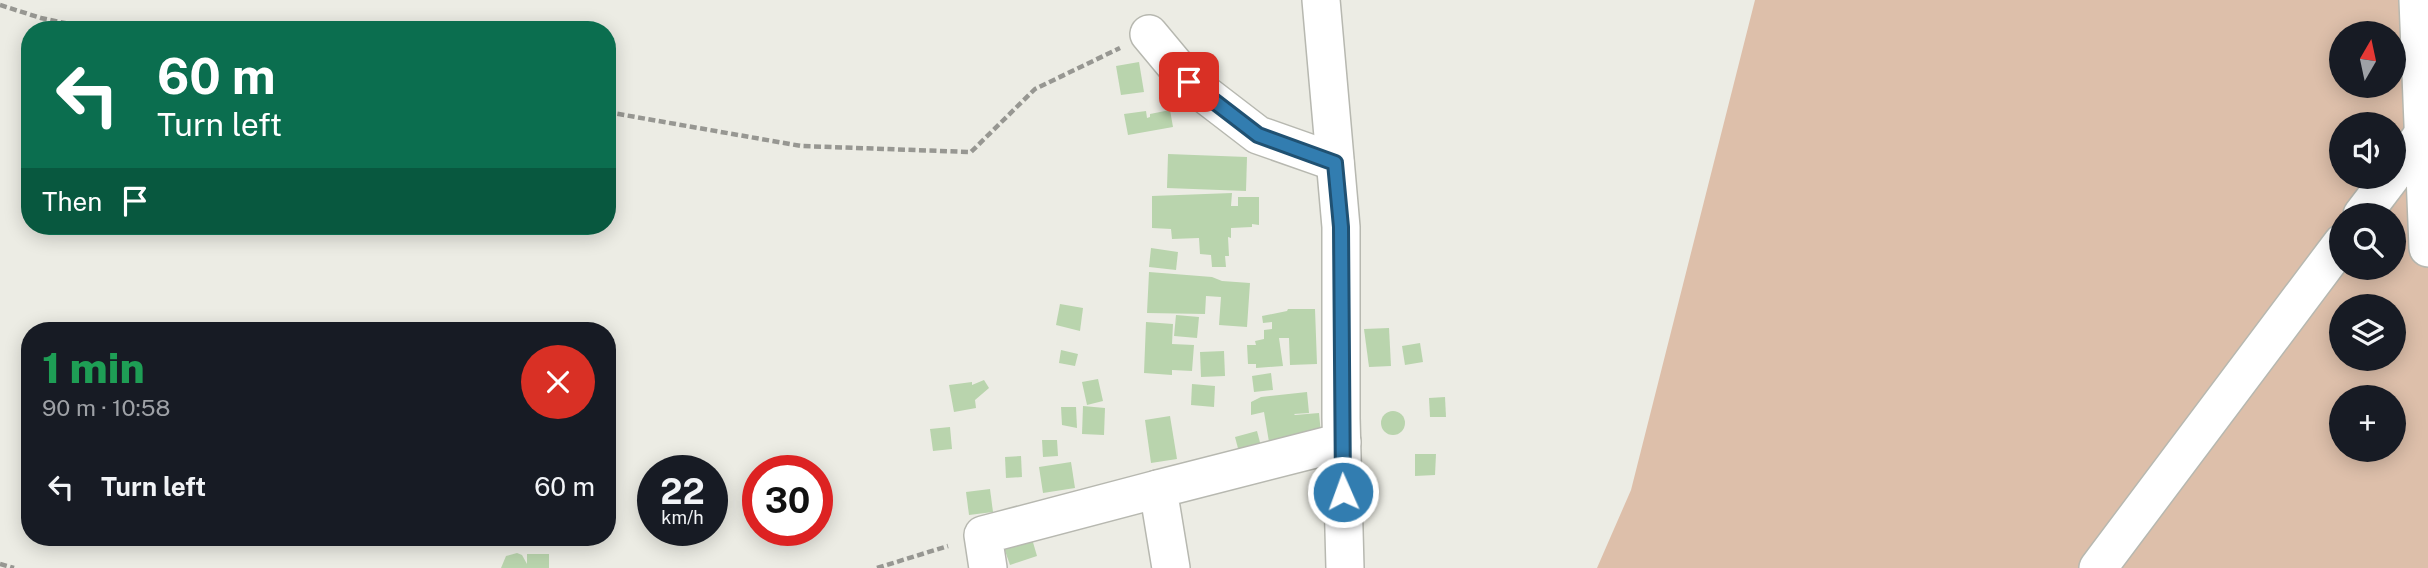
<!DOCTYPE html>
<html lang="en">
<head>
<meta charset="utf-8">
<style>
  body { margin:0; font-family:"Public Sans",sans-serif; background:#242831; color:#f1f3f6; height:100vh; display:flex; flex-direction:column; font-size:26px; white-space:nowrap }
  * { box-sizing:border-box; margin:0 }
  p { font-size:23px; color:#9ea1a6 }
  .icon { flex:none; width:38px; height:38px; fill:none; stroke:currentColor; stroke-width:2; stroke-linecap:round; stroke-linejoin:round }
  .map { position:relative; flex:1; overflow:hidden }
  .panel { position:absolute; left:21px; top:322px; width:595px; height:224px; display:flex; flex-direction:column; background:#171b24; border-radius:28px; box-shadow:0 4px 18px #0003 }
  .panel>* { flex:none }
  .hud { position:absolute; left:21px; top:21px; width:595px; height:214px; border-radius:28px; box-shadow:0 4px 18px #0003; background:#0b6e4f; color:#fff; overflow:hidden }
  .needle { width:46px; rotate:9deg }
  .controls { position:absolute; left:2329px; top:21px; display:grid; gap:14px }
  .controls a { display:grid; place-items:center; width:77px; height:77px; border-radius:50%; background:#171b24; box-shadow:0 4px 18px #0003; font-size:35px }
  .speed { position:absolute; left:637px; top:455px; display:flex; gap:14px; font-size:35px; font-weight:700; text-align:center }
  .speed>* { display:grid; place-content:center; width:91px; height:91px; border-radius:50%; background:#171b24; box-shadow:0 4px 18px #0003; line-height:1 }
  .speed small { font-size:18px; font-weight:400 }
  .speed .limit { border:10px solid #d22; background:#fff; color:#111 }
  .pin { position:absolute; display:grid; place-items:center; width:60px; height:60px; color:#fff; margin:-30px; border-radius:14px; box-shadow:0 4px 10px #0006 }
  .me { position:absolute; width:77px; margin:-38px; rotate:358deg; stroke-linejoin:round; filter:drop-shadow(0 0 5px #0008) }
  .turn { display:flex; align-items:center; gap:24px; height:147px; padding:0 21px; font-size:32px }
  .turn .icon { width:91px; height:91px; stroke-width:2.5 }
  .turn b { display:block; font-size:49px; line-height:60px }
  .then { display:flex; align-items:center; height:66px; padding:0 21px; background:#0003; gap:14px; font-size:26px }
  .round { display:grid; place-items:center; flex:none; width:74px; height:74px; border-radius:37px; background:#242831 }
  .summary { display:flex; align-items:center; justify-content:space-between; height:119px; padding:0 21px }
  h1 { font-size:42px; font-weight:800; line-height:52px; color:#1e9e55 }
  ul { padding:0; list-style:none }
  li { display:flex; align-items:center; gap:21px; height:91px; padding:0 21px }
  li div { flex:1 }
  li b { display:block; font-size:26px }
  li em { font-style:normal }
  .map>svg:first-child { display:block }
  .green { fill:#ddbfaa; fill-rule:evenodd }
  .building { fill:#b9d4ad }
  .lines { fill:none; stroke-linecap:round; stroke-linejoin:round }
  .minor-casing { stroke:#b7b8b0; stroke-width:40 }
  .path { stroke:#979792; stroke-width:4.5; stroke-dasharray:7 3.5; stroke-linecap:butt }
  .minor { stroke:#fff; stroke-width:37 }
  .route-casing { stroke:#205172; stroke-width:18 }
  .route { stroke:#327db0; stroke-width:12 }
</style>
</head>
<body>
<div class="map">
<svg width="2428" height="568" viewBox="0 0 2428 568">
  <rect width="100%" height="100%" fill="#ecece4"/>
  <!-- green -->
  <path class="green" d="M 1755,0 L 2428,0 L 2428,568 L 1597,568 L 1631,490 ZM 2342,33 L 2394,33 L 2394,86 L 2342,86 ZM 2342,124 L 2394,124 L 2394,177 L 2342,177 ZM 2342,215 L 2394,215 L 2394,268 L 2342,268 ZM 2342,306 L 2394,306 L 2394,359 L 2342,359 ZM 2342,397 L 2394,397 L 2394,450 L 2342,450 Z"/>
  <!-- building -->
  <g class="building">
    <path d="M 1139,62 L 1144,92 L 1121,95 L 1116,66 Z"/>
    <path d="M 1170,110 L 1173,127 L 1128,135 L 1124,114 L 1146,111 L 1147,118 L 1150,117 L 1150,114 Z"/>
    <path d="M 1168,154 L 1247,157 L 1246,191 L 1167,188 Z"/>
    <path d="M 1232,193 L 1231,206 L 1238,206 L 1238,197 L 1259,197 L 1259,225 L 1252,224 L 1252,227 L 1231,228 L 1231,238 L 1228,237 L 1229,256 L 1225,256 L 1226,267 L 1212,267 L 1211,255 L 1200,254 L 1199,238 L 1172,239 L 1171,229 L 1152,228 L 1152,196 Z"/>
    <path d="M 1151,248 L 1178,252 L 1176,270 L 1149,267 Z"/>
    <path d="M 1149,272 L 1212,277 L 1222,281 L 1250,283 L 1247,327 L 1219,325 L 1221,297 L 1206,296 L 1205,314 L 1147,313 Z"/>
    <path d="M 1060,304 L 1083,308 L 1080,331 L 1056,325 Z"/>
    <path d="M 1288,309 L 1315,309 L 1317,364 L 1290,365 L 1289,338 L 1279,338 L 1283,366 L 1256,368 L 1256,364 L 1248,364 L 1247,345 L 1256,345 L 1255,341 L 1264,339 L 1264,330 L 1272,329 L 1272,322 L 1263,323 L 1262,316 L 1287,311 Z"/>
    <path d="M 1176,315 L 1199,317 L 1197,338 L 1174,336 Z"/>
    <path d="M 1146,322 L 1173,324 L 1172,344 L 1194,345 L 1192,371 L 1172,370 L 1172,375 L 1144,373 Z"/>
    <path d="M 1389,328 L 1391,366 L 1369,367 L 1364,329 Z"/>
    <path d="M 1420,343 L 1423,362 L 1405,365 L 1402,346 Z"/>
    <path d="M 1061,350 L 1078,354 L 1075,366 L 1059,363 Z"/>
    <path d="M 1224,351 L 1225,376 L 1201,377 L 1200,352 Z"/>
    <path d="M 1271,373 L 1273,390 L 1254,392 L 1252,376 Z"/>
    <path d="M 1098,379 L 1103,401 L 1087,405 L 1082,382 Z"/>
    <path d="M 984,380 L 989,388 L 975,400 L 976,408 L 954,412 L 949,385 L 972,382 L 972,385 Z"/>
    <path d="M 1192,384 L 1215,386 L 1214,407 L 1191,405 Z"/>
    <path d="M 1307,392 L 1309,413 L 1294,414 L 1295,415 L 1319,413 L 1321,434 L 1270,448 L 1264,412 L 1251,415 L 1251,402 L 1261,397 Z"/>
    <path d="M 1445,397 L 1446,417 L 1430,417 L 1429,398 Z"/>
    <path d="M 1083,406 L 1105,408 L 1104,435 L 1082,434 Z"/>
    <path d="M 1061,407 L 1076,407 L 1077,428 L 1062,425 Z"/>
    <circle cx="1393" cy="423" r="12"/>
    <path d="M 1170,416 L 1177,459 L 1151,463 L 1145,420 Z"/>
    <path d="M 950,427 L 952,449 L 933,451 L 930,429 Z"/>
    <path d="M 1257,431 L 1262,450 L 1240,456 L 1235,437 Z"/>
    <path d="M 1042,440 L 1057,440 L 1058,456 L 1043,457 Z"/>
    <path d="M 1415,454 L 1436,454 L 1435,475 L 1415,476 Z"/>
    <path d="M 1021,456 L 1022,477 L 1006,478 L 1005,457 Z"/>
    <path d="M 1071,462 L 1075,488 L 1043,493 L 1039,467 Z"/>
    <path d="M 990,489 L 993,512 L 969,515 L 966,492 Z"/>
    <path d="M 1030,532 L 1037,556 L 1010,565 L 1002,542 Z"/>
    <path d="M 517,553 L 522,555 L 527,564 L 527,554 L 549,554 L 549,568 L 501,568 L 506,556 Z"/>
  </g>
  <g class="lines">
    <defs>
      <g id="minor">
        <path d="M 1321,0 L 1341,227 L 1341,418 L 1345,568"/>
        <path d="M 2418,0 L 2428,248"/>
        <path d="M 1149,34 L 1189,82 L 1258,135 L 1335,162"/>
        <path d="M 2394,173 L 2424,133"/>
        <path d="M 2362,215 L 2391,177"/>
        <path d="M 988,568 L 983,535 L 1158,489"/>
        <path d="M 1171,568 L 1158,489 L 1342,442"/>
        <path d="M 2098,568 L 2342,243"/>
      </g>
    </defs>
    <!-- minor casing -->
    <use href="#minor" class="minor-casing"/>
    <!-- path -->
    <g class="path">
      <path d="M 0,5 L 41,18 L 98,30"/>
      <path d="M 607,112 L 801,146 L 971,152 L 1035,89 L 1120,48"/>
      <path d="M 0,564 L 14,568"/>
      <path d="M 877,568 L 948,546"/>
    </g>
    <!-- minor -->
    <use href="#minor" class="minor"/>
  </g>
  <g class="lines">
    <defs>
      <path id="route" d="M 1189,82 L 1258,135 L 1335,163 L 1341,227 L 1343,492"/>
    </defs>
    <!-- route casing -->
    <use href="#route" class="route-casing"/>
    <!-- route -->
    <use href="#route" class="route"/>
  </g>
</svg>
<div class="controls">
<a><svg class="needle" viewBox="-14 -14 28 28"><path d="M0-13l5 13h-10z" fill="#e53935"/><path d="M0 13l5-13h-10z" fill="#9ea1a6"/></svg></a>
<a><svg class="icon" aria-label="sound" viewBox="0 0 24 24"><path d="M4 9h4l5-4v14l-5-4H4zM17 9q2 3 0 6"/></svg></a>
<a><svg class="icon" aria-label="search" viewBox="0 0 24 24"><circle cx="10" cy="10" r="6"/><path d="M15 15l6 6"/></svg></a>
<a><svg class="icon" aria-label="layers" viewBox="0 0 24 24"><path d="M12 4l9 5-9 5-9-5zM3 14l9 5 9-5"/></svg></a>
<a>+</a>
</div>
<div class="speed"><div>22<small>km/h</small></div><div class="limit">30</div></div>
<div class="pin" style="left:1189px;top:82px;background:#d93025"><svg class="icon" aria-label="arrive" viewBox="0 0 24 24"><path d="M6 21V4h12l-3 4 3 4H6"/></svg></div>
<svg class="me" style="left:1343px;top:492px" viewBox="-20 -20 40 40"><circle r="17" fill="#327db0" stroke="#fff" stroke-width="3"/><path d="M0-11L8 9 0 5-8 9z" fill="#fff"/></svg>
<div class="hud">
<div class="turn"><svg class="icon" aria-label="left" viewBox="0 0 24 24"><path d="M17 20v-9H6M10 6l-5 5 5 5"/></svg><div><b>60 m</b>Turn left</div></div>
<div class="then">Then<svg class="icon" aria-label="arrive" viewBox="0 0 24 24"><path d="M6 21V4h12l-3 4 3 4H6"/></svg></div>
</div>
<section class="panel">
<div class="summary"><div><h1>1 min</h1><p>90 m · 10:58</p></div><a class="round" style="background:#d93025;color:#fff"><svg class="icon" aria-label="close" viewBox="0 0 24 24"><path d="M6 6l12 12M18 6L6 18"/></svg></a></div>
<ul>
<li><svg class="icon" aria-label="left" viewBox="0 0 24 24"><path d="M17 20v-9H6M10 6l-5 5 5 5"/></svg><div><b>Turn left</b></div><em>60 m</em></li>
</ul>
</section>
</div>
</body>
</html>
